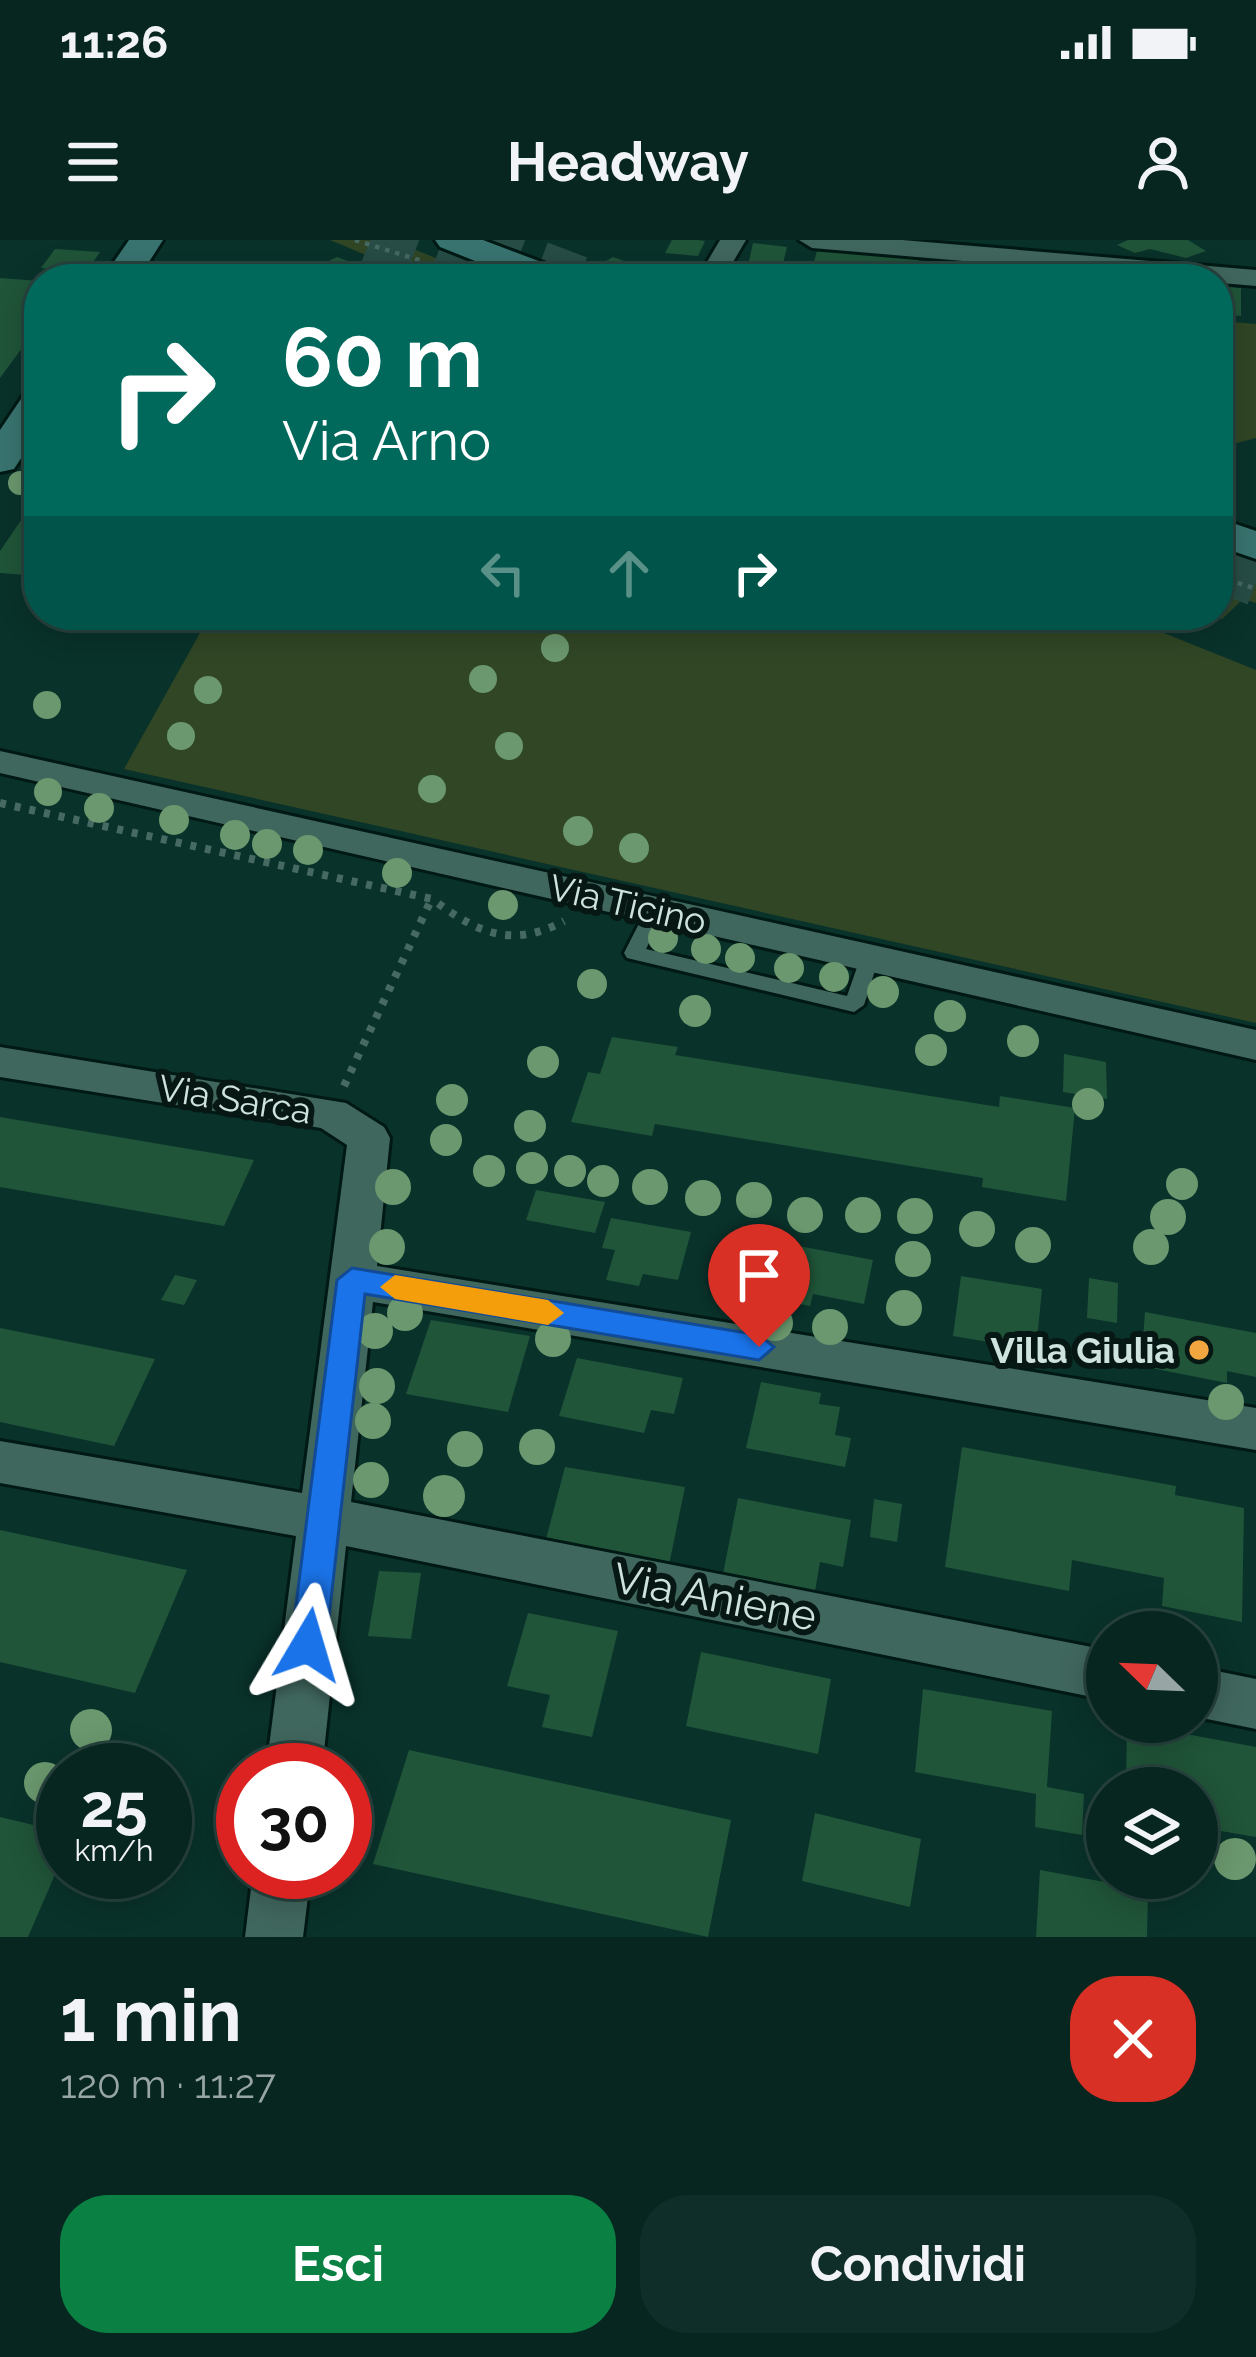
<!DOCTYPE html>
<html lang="it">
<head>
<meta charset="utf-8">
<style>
  body { margin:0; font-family:Raleway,sans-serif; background:#102e29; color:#f1f3f6; height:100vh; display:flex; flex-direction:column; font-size:45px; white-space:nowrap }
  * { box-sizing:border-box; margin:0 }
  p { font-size:39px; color:#98a5a5 }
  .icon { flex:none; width:66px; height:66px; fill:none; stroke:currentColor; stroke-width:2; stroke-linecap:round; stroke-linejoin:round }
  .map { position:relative; height:1697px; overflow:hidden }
  .side { display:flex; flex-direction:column; background:#072620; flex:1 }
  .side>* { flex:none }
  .banner { position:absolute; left:24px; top:24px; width:1209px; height:366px; border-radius:48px; box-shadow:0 6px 30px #0003,0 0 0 3px #28433e; background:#00695c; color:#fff; overflow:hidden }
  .needle { width:78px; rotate:293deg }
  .controls { position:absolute; left:1086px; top:1371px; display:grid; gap:24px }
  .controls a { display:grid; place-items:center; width:132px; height:132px; border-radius:50%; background:#072620; box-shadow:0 6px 30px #0003,0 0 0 3px #28433e; font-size:60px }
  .speed { position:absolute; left:36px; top:1503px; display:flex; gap:24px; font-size:60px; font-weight:700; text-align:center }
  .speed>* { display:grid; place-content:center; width:156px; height:156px; border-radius:50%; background:#072620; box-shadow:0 6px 30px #0003,0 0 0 3px #28433e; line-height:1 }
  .speed small { font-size:30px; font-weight:400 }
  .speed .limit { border:18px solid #d22; background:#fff; color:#111 }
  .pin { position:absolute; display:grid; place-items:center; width:102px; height:102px; color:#fff; margin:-123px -51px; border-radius:50% 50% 50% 0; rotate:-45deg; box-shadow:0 0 12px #0007 }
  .pin .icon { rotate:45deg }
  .me { position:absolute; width:132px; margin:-66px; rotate:7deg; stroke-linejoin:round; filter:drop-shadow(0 0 9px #0008) }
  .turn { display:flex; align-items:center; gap:42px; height:252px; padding:0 60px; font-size:54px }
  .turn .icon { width:156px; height:156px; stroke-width:2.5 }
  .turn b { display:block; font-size:84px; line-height:102px }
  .lanes { display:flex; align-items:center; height:114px; padding:0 60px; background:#0003; justify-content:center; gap:60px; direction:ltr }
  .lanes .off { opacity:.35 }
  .round { display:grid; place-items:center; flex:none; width:126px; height:126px; border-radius:48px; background:#102e29 }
  .head { display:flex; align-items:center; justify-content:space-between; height:204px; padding:0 60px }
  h1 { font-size:72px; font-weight:700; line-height:90px }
  .primary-button { display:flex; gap:24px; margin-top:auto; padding:24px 60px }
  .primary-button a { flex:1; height:138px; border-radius:48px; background:#0b8043; color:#fff; font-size:48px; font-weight:700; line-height:138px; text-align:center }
  .primary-button a+a { background:#102e29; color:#f1f3f6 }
  .status { display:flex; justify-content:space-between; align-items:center; height:84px; padding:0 60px; background:#072620; direction:ltr }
  .status svg { height:33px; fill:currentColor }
  header { display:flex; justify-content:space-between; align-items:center; height:156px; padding:0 60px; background:#072620; font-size:54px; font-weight:700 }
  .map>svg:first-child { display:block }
  .green { fill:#304625 }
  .building { fill:#205539 }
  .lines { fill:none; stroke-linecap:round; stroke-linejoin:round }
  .highway-tunnel { stroke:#274d46; stroke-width:46; stroke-dasharray:46 22; stroke-linecap:butt }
  .lane-casing { stroke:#001914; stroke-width:6 }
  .street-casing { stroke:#001914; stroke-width:6 }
  .secondary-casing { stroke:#001914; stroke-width:6 }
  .path-far1 { stroke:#466962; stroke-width:4.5; stroke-dasharray:4.5 6; stroke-linecap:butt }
  .path { stroke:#466962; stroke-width:8; stroke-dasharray:6 9; stroke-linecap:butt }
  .lane { fill:#40675e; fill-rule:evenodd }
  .street { fill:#40675e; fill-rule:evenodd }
  .secondary { fill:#397470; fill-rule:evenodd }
  .tree { fill:#6b986e }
  .route { fill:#1a73e8; stroke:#114b97; stroke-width:3 }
  .slow { fill:#f59e0b }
  .poi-dot { fill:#f1a640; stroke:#071713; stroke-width:4.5 }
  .labels { text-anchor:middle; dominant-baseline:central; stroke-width:12; stroke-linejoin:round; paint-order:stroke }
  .street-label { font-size:36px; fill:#cee3dd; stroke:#071713 }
  .poi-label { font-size:36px; font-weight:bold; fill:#cee3dd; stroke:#071713; text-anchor:end }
  .near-street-label { font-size:42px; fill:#cee3dd; stroke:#071713 }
</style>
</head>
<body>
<div class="status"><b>11:26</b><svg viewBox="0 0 49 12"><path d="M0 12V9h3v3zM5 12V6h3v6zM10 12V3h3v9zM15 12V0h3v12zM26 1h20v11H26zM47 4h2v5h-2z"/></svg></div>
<header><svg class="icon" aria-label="menu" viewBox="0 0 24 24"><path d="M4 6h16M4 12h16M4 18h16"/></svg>Headway<svg class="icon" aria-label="person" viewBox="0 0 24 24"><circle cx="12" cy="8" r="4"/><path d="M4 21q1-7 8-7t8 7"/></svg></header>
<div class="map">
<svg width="1256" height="1697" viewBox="0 0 1256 1697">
  <rect width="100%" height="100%" fill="#09322b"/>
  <!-- green -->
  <g class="green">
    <path d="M 330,0 L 391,0 L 488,39 L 405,39 L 384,31 L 392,26 Z"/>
    <path d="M 1222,81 L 1256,84 L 1256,198 L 1218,208 Z"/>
    <path d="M 1218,317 L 1256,332 L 1256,363 L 1243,359 L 1222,379 L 1211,375 L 1218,375 Z"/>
    <path d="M 210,375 L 1119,375 L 1256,430 L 1256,783 L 124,529 Z"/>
  </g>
  <!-- building -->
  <g class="building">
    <path d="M 672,0 L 698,0 L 705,1 L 698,16 L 665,13 Z"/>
    <path d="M 1128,0 L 1188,0 L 1206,11 L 1186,18 L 1150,9 L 1135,13 L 1117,5 Z"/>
    <path d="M 753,3 L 787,7 L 781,32 L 811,33 L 817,11 L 919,19 L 915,39 L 745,39 Z"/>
    <path d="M 55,9 L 100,12 L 87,31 L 41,28 Z"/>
    <path d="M 337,17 L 361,26 L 341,36 L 317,27 Z"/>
    <path d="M 613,17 L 671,38 L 671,39 L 637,39 L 599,25 Z"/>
    <path d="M 0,38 L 39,41 L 39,85 L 0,138 Z"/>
    <path d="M 1218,46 L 1241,48 L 1241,76 L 1218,74 Z"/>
    <path d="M 39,254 L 39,336 L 0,333 L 0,311 Z"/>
    <path d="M 612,797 L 678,807 L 675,815 L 999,867 L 1000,856 L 1075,868 L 1066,961 L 982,947 L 983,938 L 655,884 L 652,896 L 571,882 L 588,832 L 600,834 Z"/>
    <path d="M 1064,814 L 1106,822 L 1107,859 L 1063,852 Z"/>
    <path d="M 0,877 L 254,920 L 224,986 L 0,947 Z"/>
    <path d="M 536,950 L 605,962 L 595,993 L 526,980 Z"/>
    <path d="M 611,978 L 691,992 L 678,1040 L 643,1034 L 639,1046 L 606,1040 L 615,1010 L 602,1008 Z"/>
    <path d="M 783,1003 L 873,1020 L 864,1064 L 813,1054 L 810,1066 L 769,1058 Z"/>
    <path d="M 175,1035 L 197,1040 L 184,1065 L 161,1060 Z"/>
    <path d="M 961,1036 L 1042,1049 L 1036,1110 L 953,1096 Z"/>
    <path d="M 1089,1038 L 1118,1043 L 1117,1083 L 1087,1078 Z"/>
    <path d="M 1145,1072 L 1256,1093 L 1256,1137 L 1227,1131 L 1227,1143 L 1141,1126 Z"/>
    <path d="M 431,1080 L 530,1096 L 508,1172 L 406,1154 Z"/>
    <path d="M 0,1088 L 155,1119 L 114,1206 L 0,1182 Z"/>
    <path d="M 577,1118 L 683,1138 L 674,1174 L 651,1170 L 644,1193 L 559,1176 Z"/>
    <path d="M 761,1142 L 821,1153 L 819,1164 L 840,1167 L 835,1195 L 851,1198 L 845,1227 L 746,1208 Z"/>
    <path d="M 962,1207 L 1176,1246 L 1175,1255 L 1244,1268 L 1242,1382 L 1162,1366 L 1164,1338 L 1072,1320 L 1069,1351 L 945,1327 Z"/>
    <path d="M 565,1227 L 685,1247 L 669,1325 L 545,1303 Z"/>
    <path d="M 738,1258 L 851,1280 L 843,1327 L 820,1322 L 814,1357 L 722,1339 Z"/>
    <path d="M 874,1259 L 902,1264 L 897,1302 L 870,1297 Z"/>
    <path d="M 0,1290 L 187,1330 L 135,1453 L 0,1422 Z"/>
    <path d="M 379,1331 L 421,1333 L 411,1399 L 368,1396 Z"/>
    <path d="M 528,1373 L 618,1391 L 592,1497 L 542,1487 L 550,1455 L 507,1446 Z"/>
    <path d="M 701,1412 L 831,1439 L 818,1514 L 686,1486 Z"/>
    <path d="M 923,1449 L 1052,1471 L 1047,1547 L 1084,1554 L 1082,1595 L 1035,1587 L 1036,1554 L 915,1532 Z"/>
    <path d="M 1127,1483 L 1256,1507 L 1256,1597 L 1197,1587 L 1197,1548 L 1126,1548 Z"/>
    <path d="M 90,1504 L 115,1511 L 106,1530 L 78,1529 Z"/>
    <path d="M 409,1510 L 731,1580 L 708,1697 L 373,1624 Z"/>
    <path d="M 815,1573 L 921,1599 L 910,1667 L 802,1641 Z"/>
    <path d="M 0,1577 L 63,1592 L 63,1616 L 28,1697 L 0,1697 Z"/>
    <path d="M 1040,1630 L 1148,1650 L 1147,1697 L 1036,1697 Z"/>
  </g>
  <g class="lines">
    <!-- highway-tunnel -->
    <g class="highway-tunnel">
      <path d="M 370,0 L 471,39"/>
      <path d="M 476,0 L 579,39"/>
      <path d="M 1218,328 L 1256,343"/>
    </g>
    <defs>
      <path id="lane" d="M 655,665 L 665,671 L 646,709 L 847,756 L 862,713 L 876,713 L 879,718 L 864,765 L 854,772 L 627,718 L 624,713 L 648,666 Z"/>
      <g id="street">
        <path d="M 720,0 L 746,0 L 723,39 L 697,39 Z"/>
        <path d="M 799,0 L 902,0 L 1256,30 L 1256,46 L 812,8 Z"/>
        <path d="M 0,511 L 1256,790 L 1256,820 L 0,533 Z"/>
        <path d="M 0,807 L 346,863 L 384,887 L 390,898 L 377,1026 L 1256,1168 L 1256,1210 L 373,1062 L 351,1262 L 1107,1410 L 1107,1460 L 346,1306 L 322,1530 L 266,1530 L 296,1296 L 0,1243 L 0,1201 L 302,1253 L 347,905 L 321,888 L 0,837 Z"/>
        <path d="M 1197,1427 L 1256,1439 L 1256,1489 L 1197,1477 Z"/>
        <path d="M 253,1632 L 311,1632 L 303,1697 L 245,1697 Z"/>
      </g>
      <g id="secondary">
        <path d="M 129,0 L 163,0 L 138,39 L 102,39 Z"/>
        <path d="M 435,0 L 483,0 L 565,31 L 570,39 L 520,39 L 440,7 Z"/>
        <path d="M 39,149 L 39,191 L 14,229 L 0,232 L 0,190 L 25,153 Z"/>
        <path d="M 1218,278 L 1256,291 L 1256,319 L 1218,306 Z"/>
      </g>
    </defs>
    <!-- lane casing -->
    <use href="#lane" class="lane-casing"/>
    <!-- street casing -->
    <use href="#street" class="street-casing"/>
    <!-- secondary casing -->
    <use href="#secondary" class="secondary-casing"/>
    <!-- path-far1 -->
    <g class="path-far1">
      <path d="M 355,0 L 425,22"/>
      <path d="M 1218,336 L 1256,349"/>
    </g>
    <!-- path -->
    <g class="path">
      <path d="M 0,563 L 432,659 C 478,693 511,709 564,681"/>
      <path d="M 344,846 L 432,658"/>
    </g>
    <!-- lane -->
    <use href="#lane" class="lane"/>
    <!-- street -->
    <use href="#street" class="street"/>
    <!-- secondary -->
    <use href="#secondary" class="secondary"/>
  </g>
  <!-- trees -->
  <g class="tree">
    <circle cx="20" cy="243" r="12"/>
    <circle cx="555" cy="408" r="14"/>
    <circle cx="483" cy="439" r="14"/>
    <circle cx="208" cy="450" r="14"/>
    <circle cx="47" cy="465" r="14"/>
    <circle cx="181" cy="496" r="14"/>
    <circle cx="509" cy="506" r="14"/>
    <circle cx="432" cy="549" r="14"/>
    <circle cx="48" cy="552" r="14"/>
    <circle cx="99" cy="568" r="15"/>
    <circle cx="174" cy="580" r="15"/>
    <circle cx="578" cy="591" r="15"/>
    <circle cx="235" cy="595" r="15"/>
    <circle cx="267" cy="604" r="15"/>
    <circle cx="634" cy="608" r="15"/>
    <circle cx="308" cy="610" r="15"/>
    <circle cx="397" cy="633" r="15"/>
    <circle cx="503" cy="665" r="15"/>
    <circle cx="663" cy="698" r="15"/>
    <circle cx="706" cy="709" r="15"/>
    <circle cx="740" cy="718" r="15"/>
    <circle cx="789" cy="728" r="15"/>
    <circle cx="834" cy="737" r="15"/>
    <circle cx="592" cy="744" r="15"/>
    <circle cx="883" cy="752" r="16"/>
    <circle cx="695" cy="771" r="16"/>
    <circle cx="950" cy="776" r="16"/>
    <circle cx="1023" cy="801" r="16"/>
    <circle cx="931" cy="810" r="16"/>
    <circle cx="543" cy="822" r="16"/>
    <circle cx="452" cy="860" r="16"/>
    <circle cx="1088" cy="864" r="16"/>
    <circle cx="530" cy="886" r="16"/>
    <circle cx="446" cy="900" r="16"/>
    <circle cx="532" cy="928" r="16"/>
    <circle cx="489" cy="931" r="16"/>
    <circle cx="570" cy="931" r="16"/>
    <circle cx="603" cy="941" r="16"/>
    <circle cx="1182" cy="944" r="16"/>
    <circle cx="393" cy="947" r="18"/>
    <circle cx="650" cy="947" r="18"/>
    <circle cx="703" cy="958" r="18"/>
    <circle cx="754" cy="960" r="18"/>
    <circle cx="805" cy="975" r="18"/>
    <circle cx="863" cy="975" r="18"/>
    <circle cx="915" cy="976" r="18"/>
    <circle cx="1168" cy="977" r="18"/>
    <circle cx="977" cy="989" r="18"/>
    <circle cx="1033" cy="1005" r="18"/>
    <circle cx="387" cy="1007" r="18"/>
    <circle cx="1151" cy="1007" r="18"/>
    <circle cx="913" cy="1019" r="18"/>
    <circle cx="904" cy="1068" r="18"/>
    <circle cx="405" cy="1073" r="18"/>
    <circle cx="775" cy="1083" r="18"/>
    <circle cx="830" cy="1087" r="18"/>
    <circle cx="375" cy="1091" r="18"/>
    <circle cx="553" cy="1099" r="18"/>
    <circle cx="377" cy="1146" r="18"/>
    <circle cx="1226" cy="1162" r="18"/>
    <circle cx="373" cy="1181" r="18"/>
    <circle cx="537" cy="1207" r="18"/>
    <circle cx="465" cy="1209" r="18"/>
    <circle cx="371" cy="1240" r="18"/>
    <circle cx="444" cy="1256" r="21"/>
    <circle cx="91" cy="1490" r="21"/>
    <circle cx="45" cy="1543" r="21"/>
    <circle cx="1235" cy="1619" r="21"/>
  </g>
  <!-- route -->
  <path class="route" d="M 352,1028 L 759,1095 L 774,1107 L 759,1120 L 365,1054 L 326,1405 L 321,1416 L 308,1420 L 296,1416 L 291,1405 L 337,1040 Z"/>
  <!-- slow -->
  <path class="slow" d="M 395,1035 L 548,1060 L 564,1073 L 548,1085 L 395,1059 L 380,1047 Z"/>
  <!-- markers -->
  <circle class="poi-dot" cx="1199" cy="1110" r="12"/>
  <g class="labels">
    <!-- street labels -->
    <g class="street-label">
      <text transform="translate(628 664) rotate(13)">Via Ticino</text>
      <text transform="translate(235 859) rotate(9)">Via Sarca</text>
    </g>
    <!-- poi labels -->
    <g class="poi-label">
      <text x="1175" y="1110">Villa Giulia</text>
    </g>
    <!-- near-street labels -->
    <g class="near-street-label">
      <text transform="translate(715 1357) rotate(11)">Via Aniene</text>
    </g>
  </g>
</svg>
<div class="controls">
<a><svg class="needle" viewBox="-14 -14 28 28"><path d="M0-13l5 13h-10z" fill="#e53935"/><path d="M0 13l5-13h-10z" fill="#98a5a5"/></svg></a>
<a><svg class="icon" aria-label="layers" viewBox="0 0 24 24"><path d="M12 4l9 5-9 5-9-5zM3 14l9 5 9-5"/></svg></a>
</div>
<div class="speed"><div>25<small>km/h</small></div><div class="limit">30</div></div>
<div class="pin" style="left:759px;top:1107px;background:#d93025"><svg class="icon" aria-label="arrive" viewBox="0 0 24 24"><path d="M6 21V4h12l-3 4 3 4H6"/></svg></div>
<svg class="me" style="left:308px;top:1405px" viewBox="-20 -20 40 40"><path d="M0-17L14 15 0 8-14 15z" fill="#1a73e8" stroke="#fff" stroke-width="4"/></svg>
<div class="banner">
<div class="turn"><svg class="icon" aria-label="right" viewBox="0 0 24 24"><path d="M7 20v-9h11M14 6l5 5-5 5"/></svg><div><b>60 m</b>Via Arno</div></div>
<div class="lanes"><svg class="icon off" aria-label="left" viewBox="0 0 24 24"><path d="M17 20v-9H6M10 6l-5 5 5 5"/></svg><svg class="icon off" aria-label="ahead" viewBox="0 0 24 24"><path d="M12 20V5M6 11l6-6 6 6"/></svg><svg class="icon" aria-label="right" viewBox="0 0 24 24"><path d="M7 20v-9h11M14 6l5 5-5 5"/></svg></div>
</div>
</div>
<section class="side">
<div class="head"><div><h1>1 min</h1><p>120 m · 11:27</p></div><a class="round" style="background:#d93025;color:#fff"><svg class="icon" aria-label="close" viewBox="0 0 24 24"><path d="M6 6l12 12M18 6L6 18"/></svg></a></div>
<div class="primary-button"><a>Esci</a><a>Condividi</a></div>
</section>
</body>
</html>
